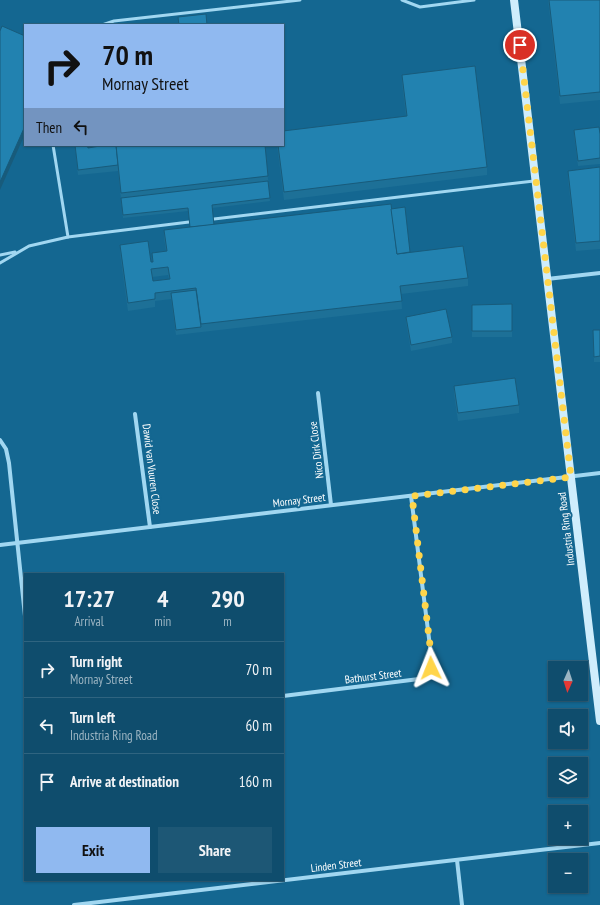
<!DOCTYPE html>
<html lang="en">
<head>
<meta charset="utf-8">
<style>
  body { margin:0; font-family:"PT Sans Narrow",sans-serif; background:#1d5775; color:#f1f3f6; height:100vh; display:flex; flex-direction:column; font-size:15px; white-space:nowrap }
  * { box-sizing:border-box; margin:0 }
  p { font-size:13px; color:#9bb4c2 }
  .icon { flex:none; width:22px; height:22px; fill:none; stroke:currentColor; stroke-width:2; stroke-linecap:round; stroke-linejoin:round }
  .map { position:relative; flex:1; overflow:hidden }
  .drawer { position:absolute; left:24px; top:573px; width:260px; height:308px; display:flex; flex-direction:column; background:#0f4d6d; border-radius:0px; box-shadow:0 1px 3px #0004,0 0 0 1px #2f6480 }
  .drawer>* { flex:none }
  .guide { position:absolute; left:24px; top:24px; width:260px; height:122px; border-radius:0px; box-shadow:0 1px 3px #0004,0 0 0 1px #2f6480; background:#90b9f0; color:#111; overflow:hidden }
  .needle { width:26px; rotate:183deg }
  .fabs { position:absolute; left:548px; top:661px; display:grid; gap:8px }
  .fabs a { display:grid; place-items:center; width:40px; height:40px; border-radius:0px; background:#0f4d6d; box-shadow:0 1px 3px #0004,0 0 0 1px #2f6480; font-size:20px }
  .pin { position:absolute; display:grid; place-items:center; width:34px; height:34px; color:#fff; margin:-17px; border:2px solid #fff; border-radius:50%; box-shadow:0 1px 4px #0007 }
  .me { position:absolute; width:44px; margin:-22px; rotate:358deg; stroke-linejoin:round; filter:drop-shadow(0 0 3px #0008) }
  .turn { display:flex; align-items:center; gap:14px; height:84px; padding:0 12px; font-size:18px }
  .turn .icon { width:52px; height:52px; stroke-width:2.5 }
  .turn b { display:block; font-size:28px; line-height:34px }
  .then { display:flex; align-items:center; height:38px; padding:0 12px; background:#0003; gap:8px; font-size:15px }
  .eta { display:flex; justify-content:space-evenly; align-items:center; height:68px; text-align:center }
  .eta b { font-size:24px; font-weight:800; line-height:28px }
  .action { display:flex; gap:8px; margin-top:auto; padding:8px 12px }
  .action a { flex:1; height:46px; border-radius:0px; background:#90b9f0; color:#111; font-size:16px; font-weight:800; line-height:46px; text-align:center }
  .action a+a { background:#1d5775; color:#f1f3f6 }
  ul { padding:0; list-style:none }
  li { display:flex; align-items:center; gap:12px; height:56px; padding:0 12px; border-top:1px solid #2f6480 }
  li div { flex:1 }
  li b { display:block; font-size:15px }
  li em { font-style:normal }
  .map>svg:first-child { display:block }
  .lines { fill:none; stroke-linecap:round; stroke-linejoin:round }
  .lane { stroke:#a1d7f1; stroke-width:3 }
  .street { stroke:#a1d7f1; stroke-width:4 }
  .secondary { stroke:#cfedfc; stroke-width:8 }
  .wall { fill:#1d7097; fill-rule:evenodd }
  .shaded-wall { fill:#185b7b }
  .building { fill:#2282b0; stroke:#185b7b; fill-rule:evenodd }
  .route { stroke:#ffd54a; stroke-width:7; stroke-dasharray:0 12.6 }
  .labels { text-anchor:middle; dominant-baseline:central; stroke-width:4; stroke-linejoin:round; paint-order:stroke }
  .street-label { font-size:11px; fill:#fff; stroke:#146791 }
</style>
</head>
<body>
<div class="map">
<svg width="600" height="905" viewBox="0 0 600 905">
  <rect width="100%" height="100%" fill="#146791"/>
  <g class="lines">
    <!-- lane -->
    <g class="lane">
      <path d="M 402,0 L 420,7 L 474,0"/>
      <path d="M 102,25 L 114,21 L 300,0"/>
      <path d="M 214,219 L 534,181"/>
      <path d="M 68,237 L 189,222"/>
      <path d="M 0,255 L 15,252"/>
      <path d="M 0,263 L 29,246 L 68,237 L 53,145"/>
    </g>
    <!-- street -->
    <g class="street">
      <path d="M 547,279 L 600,273"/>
      <path d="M 318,393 L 331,505"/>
      <path d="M 135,414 L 150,527"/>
      <path d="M 0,440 L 6,449 L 9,463 L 25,616"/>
      <path d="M 0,545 L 600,473"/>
      <path d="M 283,696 L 419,679 C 427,676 431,670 432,662 L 411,496"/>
      <path d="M 457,860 L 462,905"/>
      <path d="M 74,905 L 600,843"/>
    </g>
    <!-- secondary -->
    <path class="secondary" d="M 514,0 L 600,721"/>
  </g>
  <!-- wall -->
  <g class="wall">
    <path d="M 548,0 L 600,0 L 600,100 L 560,104 Z"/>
    <path d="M 402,75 L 487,167 L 487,175 L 284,200 L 277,145 L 283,145 L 406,116 L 402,83 Z"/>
    <path d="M 574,130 L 600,134 L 600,164 L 578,166 L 574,136 Z"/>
    <path d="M 75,145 L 87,145 L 88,148 L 99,146 L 99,145 L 265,145 L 270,201 L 212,208 L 214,225 L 391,209 L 410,252 L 468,278 L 468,286 L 401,294 L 402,309 L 176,335 L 171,299 L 155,301 L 155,307 L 128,311 L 120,253 L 120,245 L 151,262 L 152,262 L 152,253 L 166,251 L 164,238 L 164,230 L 190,227 L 188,211 L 123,218 L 118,170 L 118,171 L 78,175 ZM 168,275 L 169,279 L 153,281 L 152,277 Z"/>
    <path d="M 600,167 L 600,249 L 576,251 L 568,179 L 568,171 Z"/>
    <path d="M 512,304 L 512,337 L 472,337 L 472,305 Z"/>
    <path d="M 406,317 L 452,337 L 452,343 L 411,351 L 406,322 Z"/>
    <path d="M 593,330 L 600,330 L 600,362 L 594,362 Z"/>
    <path d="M 454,386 L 519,405 L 519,413 L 458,421 L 454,394 Z"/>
  </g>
  <!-- shaded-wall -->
  <path class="shaded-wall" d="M 25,126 L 25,134 L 0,190 L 0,182 Z"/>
  <!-- building -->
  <g class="building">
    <path d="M 549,0 L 600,0 L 600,92 L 560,96 Z"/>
    <path d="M 206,14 L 207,25 L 179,25 L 178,17 Z"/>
    <path d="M 251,24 L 251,25 L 239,25 Z"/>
    <path d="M 2,26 L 25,36 L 25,126 L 0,182 L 0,31 Z"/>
    <path d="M 475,66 L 487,167 L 284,192 L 278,145 L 283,145 L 283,131 L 407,116 L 402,75 Z"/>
    <path d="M 599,127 L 600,134 L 600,158 L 578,161 L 574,130 Z"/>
    <path d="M 75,145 L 87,145 L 88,148 L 100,146 L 99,145 L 116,145 L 118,165 L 78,170 Z"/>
    <path d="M 116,145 L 265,145 L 268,176 L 121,193 Z"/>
    <path d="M 600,167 L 600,241 L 576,243 L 568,171 Z"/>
    <path d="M 268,181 L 270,198 L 212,205 L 214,225 L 190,227 L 188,208 L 123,215 L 121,198 Z"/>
    <path d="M 391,204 L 397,254 L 463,246 L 468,278 L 400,286 L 402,301 L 201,324 L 196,288 L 155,293 L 155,299 L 128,303 L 120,245 L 148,241 L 151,262 L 153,262 L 152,253 L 167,251 L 164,230 ZM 168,267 L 170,279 L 153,281 L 151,269 Z"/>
    <path d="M 405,207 L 410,252 L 397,254 L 391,209 Z"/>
    <path d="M 196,290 L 201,327 L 176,330 L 171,293 Z"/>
    <path d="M 512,304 L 512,331 L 472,331 L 472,305 Z"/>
    <path d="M 446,309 L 452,337 L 411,345 L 406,317 Z"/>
    <path d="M 593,330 L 600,330 L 600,356 L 594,357 Z"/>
    <path d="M 515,378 L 519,405 L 458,413 L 454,386 Z"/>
  </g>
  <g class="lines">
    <!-- route -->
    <path class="route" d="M 431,668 L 432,662 L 412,496 L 571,477 L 520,45"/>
  </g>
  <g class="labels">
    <!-- street labels -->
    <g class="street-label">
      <text transform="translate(316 450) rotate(-97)">Nico Dirk Close</text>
      <text transform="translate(152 469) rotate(83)">Dawid van Vuuren Close</text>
      <text transform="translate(299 500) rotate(-7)">Mornay Street</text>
      <text transform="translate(566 529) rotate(-97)">Industria Ring Road</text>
      <text transform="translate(373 676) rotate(-7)">Bathurst Street</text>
      <text transform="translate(336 865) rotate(-7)">Linden Street</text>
    </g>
  </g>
</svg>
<div class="fabs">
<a><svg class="needle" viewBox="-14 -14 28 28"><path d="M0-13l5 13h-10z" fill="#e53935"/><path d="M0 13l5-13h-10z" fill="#9bb4c2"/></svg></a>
<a><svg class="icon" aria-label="sound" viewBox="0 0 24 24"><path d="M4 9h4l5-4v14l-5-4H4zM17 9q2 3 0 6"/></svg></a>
<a><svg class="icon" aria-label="layers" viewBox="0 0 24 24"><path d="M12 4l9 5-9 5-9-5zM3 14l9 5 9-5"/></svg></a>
<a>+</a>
<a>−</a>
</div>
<div class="pin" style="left:520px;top:45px;background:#d93025"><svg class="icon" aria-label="arrive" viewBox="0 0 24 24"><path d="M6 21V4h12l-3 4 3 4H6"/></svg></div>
<svg class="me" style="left:431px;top:668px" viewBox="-20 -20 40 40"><path d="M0-17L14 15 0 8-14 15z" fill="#ffd54a" stroke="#fff" stroke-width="4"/></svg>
<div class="guide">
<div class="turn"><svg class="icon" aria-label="right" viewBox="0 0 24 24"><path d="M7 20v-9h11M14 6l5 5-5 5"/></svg><div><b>70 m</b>Mornay Street</div></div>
<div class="then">Then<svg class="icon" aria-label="left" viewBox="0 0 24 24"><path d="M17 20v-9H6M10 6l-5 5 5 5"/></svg></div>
</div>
<section class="drawer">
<div class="eta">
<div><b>17:27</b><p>Arrival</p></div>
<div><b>4</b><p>min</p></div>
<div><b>290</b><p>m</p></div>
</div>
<ul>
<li><svg class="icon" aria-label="right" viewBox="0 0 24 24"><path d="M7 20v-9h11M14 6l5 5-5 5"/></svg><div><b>Turn right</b><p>Mornay Street</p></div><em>70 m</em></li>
<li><svg class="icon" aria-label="left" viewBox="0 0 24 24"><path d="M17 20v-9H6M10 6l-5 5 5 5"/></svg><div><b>Turn left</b><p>Industria Ring Road</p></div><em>60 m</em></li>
<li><svg class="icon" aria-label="arrive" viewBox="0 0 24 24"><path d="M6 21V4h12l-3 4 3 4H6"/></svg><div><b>Arrive at destination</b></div><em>160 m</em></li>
</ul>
<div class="action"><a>Exit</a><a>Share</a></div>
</section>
</div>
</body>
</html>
